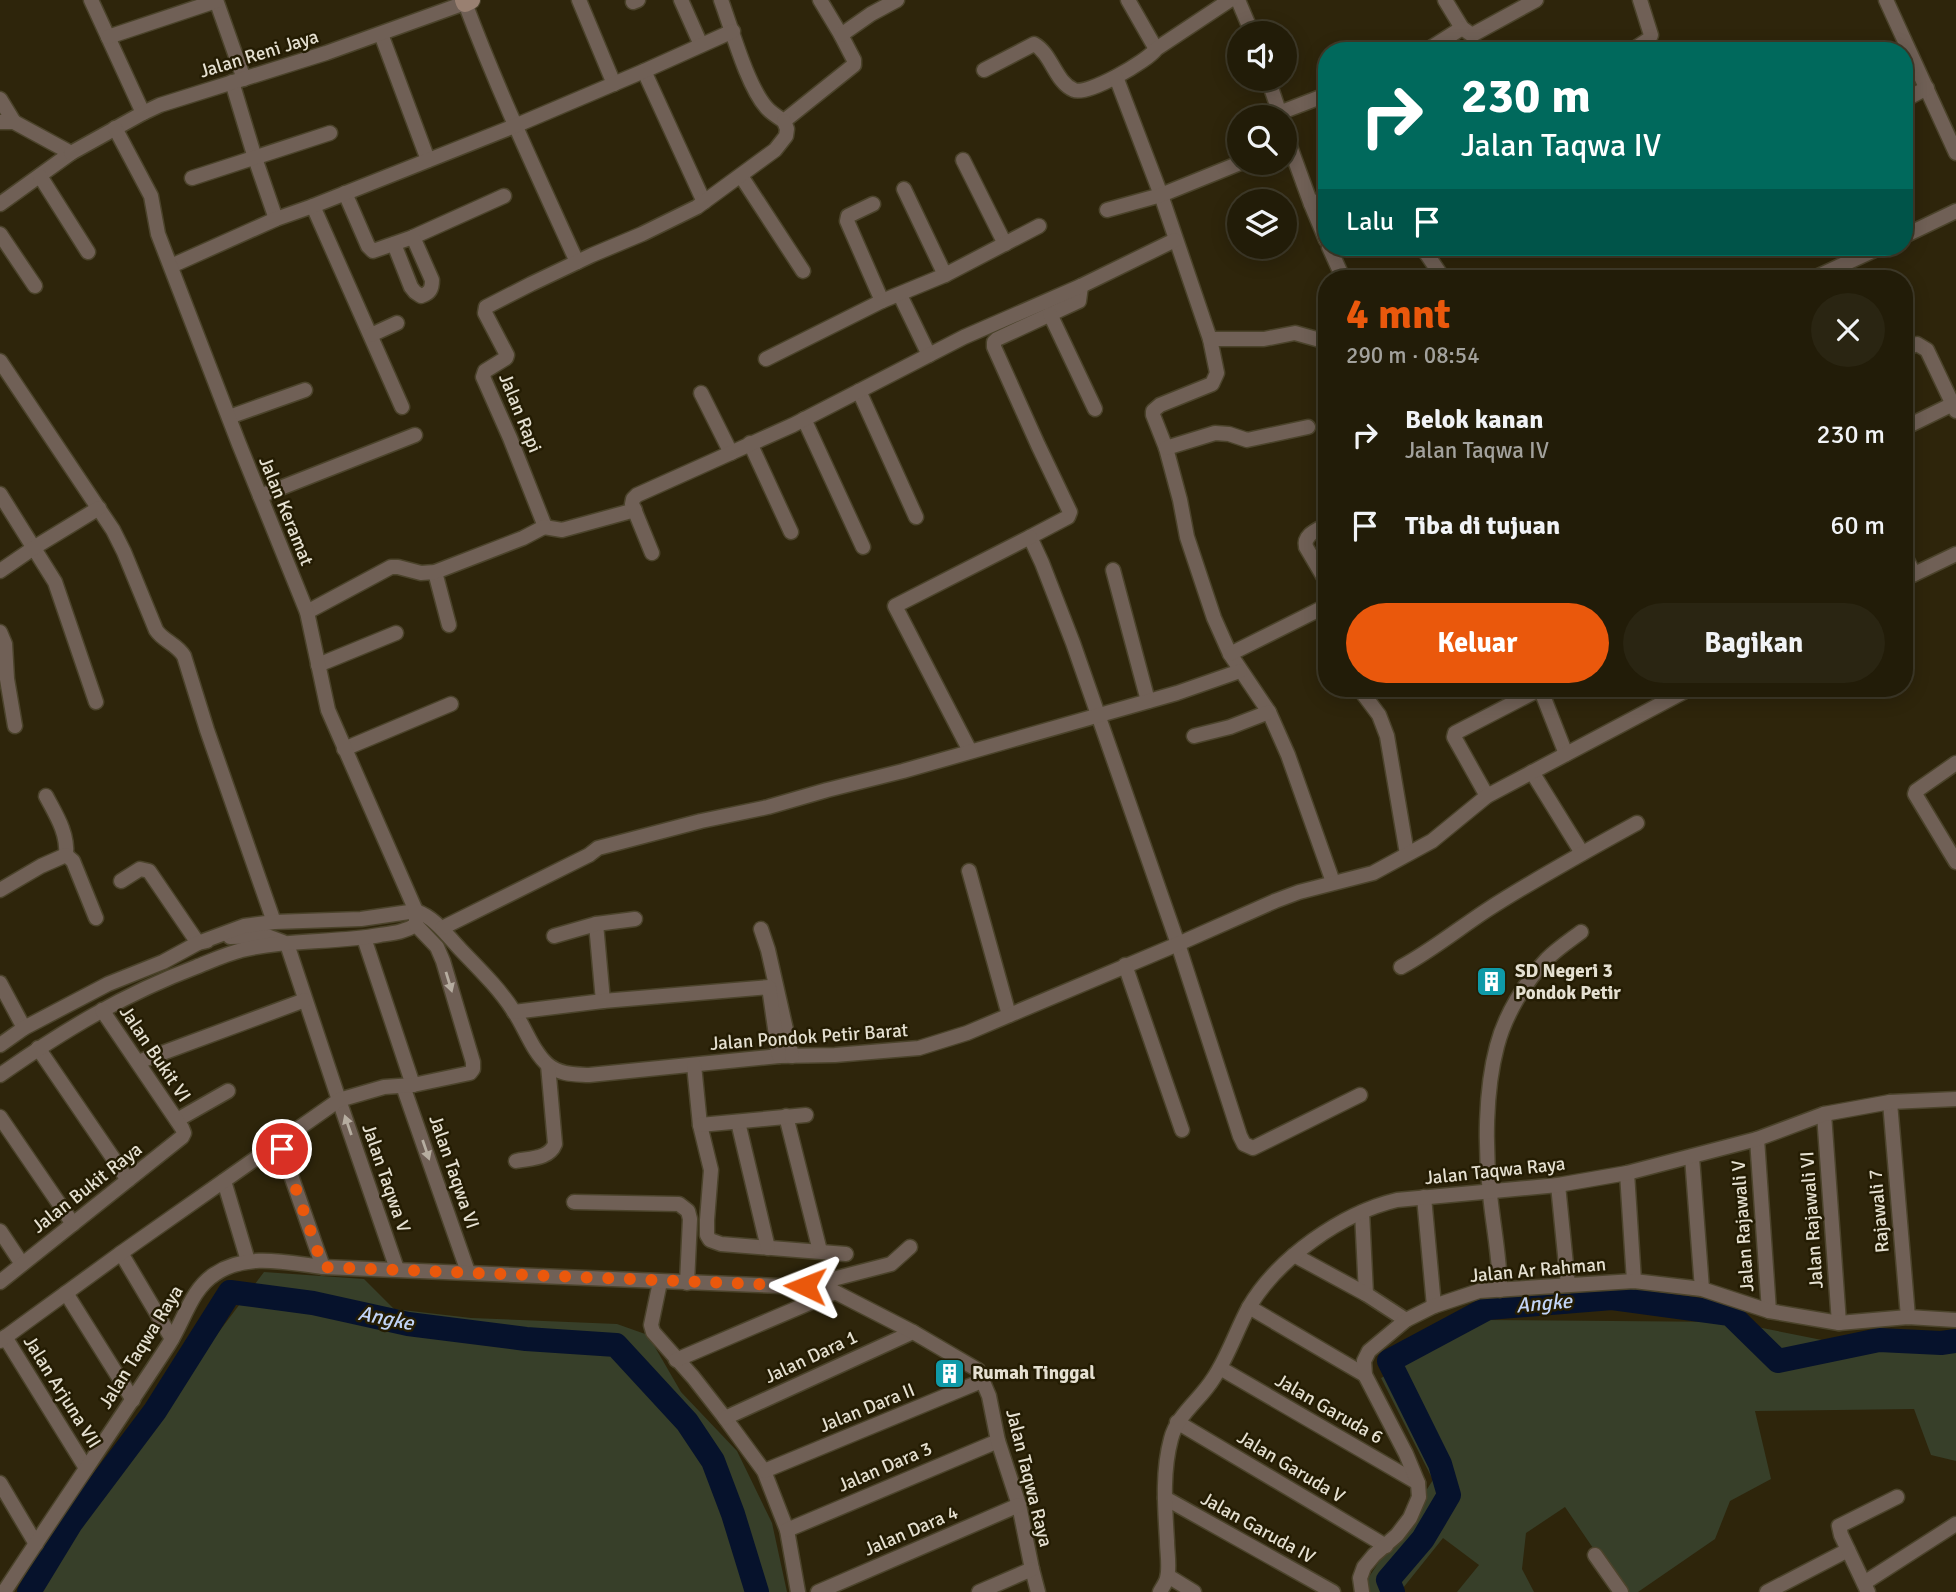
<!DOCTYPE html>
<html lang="id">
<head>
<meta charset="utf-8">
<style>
  body { margin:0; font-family:Signika,sans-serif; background:#2a2512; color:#f1f3f6; height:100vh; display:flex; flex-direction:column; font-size:26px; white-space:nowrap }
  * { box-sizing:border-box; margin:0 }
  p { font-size:23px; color:#a2a19c }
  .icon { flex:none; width:38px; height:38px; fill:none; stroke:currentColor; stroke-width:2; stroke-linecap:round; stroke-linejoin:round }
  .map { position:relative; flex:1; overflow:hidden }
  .side { position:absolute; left:1318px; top:270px; width:595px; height:427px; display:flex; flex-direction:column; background:#221c08; border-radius:28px; box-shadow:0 4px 18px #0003,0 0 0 2px #3f3a29 }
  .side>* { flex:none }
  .banner { position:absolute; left:1318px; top:42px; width:595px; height:214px; border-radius:28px; box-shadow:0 4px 18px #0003,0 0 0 2px #3f3a29; background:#00695c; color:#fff; overflow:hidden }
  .buttons { position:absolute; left:1227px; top:21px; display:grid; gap:14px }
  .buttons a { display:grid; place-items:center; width:70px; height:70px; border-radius:50%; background:#221c08; box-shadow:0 4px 18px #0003,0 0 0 2px #3f3a29; font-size:35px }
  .pin { position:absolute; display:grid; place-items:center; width:60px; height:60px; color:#fff; margin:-30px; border:4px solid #fff; border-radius:50%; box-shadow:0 2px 7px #0007 }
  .me { position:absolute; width:77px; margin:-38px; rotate:272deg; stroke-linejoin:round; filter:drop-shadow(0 0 5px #0008) }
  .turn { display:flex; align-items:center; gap:24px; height:147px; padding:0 28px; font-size:32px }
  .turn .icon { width:91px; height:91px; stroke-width:2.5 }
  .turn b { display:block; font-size:49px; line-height:60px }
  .then { display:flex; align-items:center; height:66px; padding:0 28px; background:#0003; gap:14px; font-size:26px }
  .round { display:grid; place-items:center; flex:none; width:74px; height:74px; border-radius:37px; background:#2a2512 }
  .headline { display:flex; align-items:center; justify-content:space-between; height:119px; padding:0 28px }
  h1 { font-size:42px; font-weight:800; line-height:52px; color:#ea580c }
  .action { display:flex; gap:14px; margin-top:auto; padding:14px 28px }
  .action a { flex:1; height:80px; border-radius:42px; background:#ea580c; color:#fff; font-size:28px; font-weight:800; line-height:80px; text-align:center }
  .action a+a { background:#2a2512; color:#f1f3f6 }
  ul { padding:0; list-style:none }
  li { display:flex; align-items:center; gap:21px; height:91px; padding:0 28px }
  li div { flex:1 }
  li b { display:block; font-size:26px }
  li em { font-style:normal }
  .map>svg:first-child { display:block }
  .green { fill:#373f29 }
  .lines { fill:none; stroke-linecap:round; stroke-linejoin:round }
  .river { stroke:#06122c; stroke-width:24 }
  .street-casing { stroke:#4b432b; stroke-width:17 }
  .secondary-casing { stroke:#4b432b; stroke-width:20 }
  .street { stroke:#706056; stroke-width:14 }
  .secondary { stroke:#998071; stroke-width:18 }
  .oneway { fill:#b6ada0 }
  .route { stroke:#ea580c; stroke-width:12; stroke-dasharray:0 21.6 }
  .labels { text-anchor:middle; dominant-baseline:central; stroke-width:5; stroke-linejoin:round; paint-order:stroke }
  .street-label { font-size:19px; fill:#e5e0d1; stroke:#241c03 }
  .poi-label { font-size:19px; font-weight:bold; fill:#e5e0d1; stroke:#241c03; text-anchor:start }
  .water-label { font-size:21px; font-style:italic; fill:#c2d4f6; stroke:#241c03 }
</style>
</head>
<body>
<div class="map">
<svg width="1956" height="1592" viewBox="0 0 1956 1592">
  <rect width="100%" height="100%" fill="#2e250b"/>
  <!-- green -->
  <g class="green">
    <path d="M 264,1272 L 364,1279 L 394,1309 L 471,1318 L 617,1324 L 648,1335 L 681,1392 L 737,1451 L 772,1523 L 787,1592 L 33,1592 L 139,1438 Z"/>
    <path d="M 1479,1320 L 1732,1322 L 1827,1341 L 1956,1339 L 1956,1461 L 1931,1455 L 1914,1409 L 1755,1411 L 1771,1479 L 1730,1501 L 1715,1539 L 1638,1592 L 1623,1592 L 1565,1507 L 1526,1533 L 1522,1569 L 1534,1592 L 1457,1592 L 1479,1565 L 1443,1538 L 1403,1588 L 1405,1592 L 1364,1592 L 1363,1586 L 1433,1480 L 1381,1378 Z"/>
  </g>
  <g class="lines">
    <!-- river -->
    <g class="river">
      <path d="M 29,1592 L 71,1523 L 155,1411 L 230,1292 L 313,1303 L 408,1324 L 526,1339 L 616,1345 L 687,1422 L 713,1461 L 733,1514 L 757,1592"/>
      <path d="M 1393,1592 L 1388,1580 L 1423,1539 L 1449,1495 L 1440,1464 L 1389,1361 L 1488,1308 L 1612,1298 L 1730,1314 L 1778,1361 L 1879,1340 L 1941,1343 L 1956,1341"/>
    </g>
    <defs>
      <g id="street">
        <path d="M 91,0 L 143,113"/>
        <path d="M 216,0 L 244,79"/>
        <path d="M 579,0 L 614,84"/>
        <path d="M 681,0 L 701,45"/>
        <path d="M 721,0 C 732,30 747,85 766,107 C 771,113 778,117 784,121 L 854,65 L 854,60 L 841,35 L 820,0"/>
        <path d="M 1128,0 L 1156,49"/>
        <path d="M 1238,0 L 1252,33"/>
        <path d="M 1445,0 L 1462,28 L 1472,35 L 1536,0"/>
        <path d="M 1886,0 L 1956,153"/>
        <path d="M 633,2 L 638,0"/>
        <path d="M 381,34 L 428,160"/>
        <path d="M 841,35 L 871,14 L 897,0"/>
        <path d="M 108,37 L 216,1"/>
        <path d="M 1426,51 L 1462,28"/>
        <path d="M 1631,51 L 1649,39 L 1651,35 L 1640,0"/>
        <path d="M 984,70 L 1034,44 C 1052,54 1055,82 1074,90 C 1087,96 1148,61 1156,49 L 1230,0"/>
        <path d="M 644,71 L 704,202"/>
        <path d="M 1116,77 L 1161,195 L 1210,339 L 1217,373 L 1212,384 L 1160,405 L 1153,411 L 1153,415 L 1166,448 L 1180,500 L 1187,537 L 1214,618 L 1230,654 L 1269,712 L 1288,755 L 1333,882"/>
        <path d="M 1268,79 L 1281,117"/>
        <path d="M 232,82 L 255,158 L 276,219"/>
        <path d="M 0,99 L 14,122"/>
        <path d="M 1904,100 L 1927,88"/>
        <path d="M 1279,113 L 1326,95"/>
        <path d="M 0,122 L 14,122 L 71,153 L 0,204"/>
        <path d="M 1284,130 L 1311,204 L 1326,240"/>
        <path d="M 71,153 L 143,113 L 160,105 L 326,53 L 465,3 C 498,91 538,176 577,262"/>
        <path d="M 963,160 L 1005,244"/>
        <path d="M 40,176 L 88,252"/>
        <path d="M 741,176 L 803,271"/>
        <path d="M 192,178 L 330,133"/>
        <path d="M 904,189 L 945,275"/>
        <path d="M 345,193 L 368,246 L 373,251 L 413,237 L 504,196"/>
        <path d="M 873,204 L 848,216 L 847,221 L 882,301"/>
        <path d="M 1311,204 L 1326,198"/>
        <path d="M 313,206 L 402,407"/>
        <path d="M 1107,210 L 1161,195 L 1240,163"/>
        <path d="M 0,234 L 35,286"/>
        <path d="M 1904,236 L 1956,211"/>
        <path d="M 394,244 L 411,287 L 415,292 L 421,296 C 430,293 432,289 432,280 L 413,237"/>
        <path d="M 1329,247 L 1343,278"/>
        <path d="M 1422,247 L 1443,278"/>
        <path d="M 171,266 L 276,219 L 313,206 L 517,125 L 644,71 L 733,31"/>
        <path d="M 1814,278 L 1881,247"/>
        <path d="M 1081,286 L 1079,301 L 997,339 L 994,342 L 994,347 L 1038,445 L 1070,512 L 1068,517 L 1030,537 L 1042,563 L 1073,643 L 1178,944 L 1240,1136 L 1244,1144 L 1253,1148 L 1360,1095"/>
        <path d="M 900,295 L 929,355"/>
        <path d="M 1050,314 L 1095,409"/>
        <path d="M 371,335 L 397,323"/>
        <path d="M 1210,339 L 1264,339 L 1295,333 L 1320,340 L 1326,339"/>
        <path d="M 1904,349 L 1917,344 L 1927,350 L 1956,411"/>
        <path d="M 766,359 L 882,301 L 945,275 L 1039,226"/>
        <path d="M 0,361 L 113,530 L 124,552 L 156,630 C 163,641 177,644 184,656 L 207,730 L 274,922"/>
        <path d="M 859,391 L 916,517"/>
        <path d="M 701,393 L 731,453"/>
        <path d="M 229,417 L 305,390"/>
        <path d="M 804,419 L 863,547"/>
        <path d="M 1904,428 L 1953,404"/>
        <path d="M 750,443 L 791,532"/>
        <path d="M 1166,448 L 1215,433 L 1229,434 L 1247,440 L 1308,427"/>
        <path d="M 0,494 L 55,582 L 96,702"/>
        <path d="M 260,496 L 415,435"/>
        <path d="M 1326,525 C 1317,530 1303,535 1306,547 L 1326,581"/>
        <path d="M 544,527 L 544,524 L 510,438 L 483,377 L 485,371 L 506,358 L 507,355 L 485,313 L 486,307 L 531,284 L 592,255 L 642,234 L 697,207 L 775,150 L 786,136 L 787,129 L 784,121"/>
        <path d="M 544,527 L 562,530 L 635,510"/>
        <path d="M 652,553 L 632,504 L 633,499 L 637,495 L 793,425 L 964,337 L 1081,286 L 1175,240"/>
        <path d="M 1904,554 L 1914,574"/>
        <path d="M 1113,570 L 1148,701"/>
        <path d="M 0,571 L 35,547 L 99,508"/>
        <path d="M 435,572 L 449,625"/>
        <path d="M 1904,579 L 1956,554"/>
        <path d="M 307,612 L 391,567 L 398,567 L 421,573 L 435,572 L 523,538 L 544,527"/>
        <path d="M 0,632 L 5,644 L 7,679 L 15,726"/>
        <path d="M 1230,654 L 1326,606"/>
        <path d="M 318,665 L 396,633"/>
        <path d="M 1540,688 L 1566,754"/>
        <path d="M 1364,695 L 1379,715 L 1387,736 L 1407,854"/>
        <path d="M 1194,736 L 1230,727 L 1269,712"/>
        <path d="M 344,749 L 451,704"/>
        <path d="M 970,751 L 895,606 L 1030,537"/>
        <path d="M 1956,763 L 1916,791 L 1915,794 L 1956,862"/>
        <path d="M 1532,772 L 1582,853"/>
        <path d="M 46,796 C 56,815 68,833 66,855"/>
        <path d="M 1487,796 L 1454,737 L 1455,733 L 1542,688"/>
        <path d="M 969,871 L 1009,1015"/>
        <path d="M 121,881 L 140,869 L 149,871 L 198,943 L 207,941"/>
        <path d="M 0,890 L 41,866 L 66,855 L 73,861 L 96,918"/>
        <path d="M 416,911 C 435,918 446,934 460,949 C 479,969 498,987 513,1010 C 525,1027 532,1051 548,1065 C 561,1075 574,1074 589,1075 L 779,1056 L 835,1055 L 919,1048 L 967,1033 L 1178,944 L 1275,901 L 1299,892 L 1373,873 L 1432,841 L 1487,796 L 1691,688"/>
        <path d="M 596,924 L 603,1001"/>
        <path d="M 442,928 L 589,855 L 598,848 L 701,821 L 768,807 L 827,790 L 903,771 L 1177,693 L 1240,671"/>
        <path d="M 761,929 L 768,950 L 792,1056"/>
        <path d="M 554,936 L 596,924 L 635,919"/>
        <path d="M 230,937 L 267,936 L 283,942"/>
        <path d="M 364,938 L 413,1085"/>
        <path d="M 287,944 L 339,1100 L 397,1269"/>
        <path d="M 1125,965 L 1182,1130"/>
        <path d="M 1401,967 C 1431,951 1458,929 1487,910 C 1535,879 1586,851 1637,823"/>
        <path d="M 0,983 L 24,1028"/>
        <path d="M 514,1012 L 603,1001 L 769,987 L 779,1056"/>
        <path d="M 0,1045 L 24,1028 L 108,984 L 163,962 L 198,943 L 244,926 L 274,922 L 361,919 L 416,911"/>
        <path d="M 38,1048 L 128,1180"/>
        <path d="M 138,1062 L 305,1000"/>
        <path d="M 694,1065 L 700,1125 L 711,1170 L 707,1220 L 707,1235 L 710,1240 L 721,1244 L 846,1254"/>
        <path d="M 0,1075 C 63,1031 124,994 196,967 C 211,961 226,954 242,950 C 287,939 335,943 380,935 C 393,933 404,932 416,925"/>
        <path d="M 403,1086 L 468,1272"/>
        <path d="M 1890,1102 L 1908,1317"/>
        <path d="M 1824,1114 L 1839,1323"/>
        <path d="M 786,1116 L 820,1251"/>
        <path d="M 0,1117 L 73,1224"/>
        <path d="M 177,1120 L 228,1091"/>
        <path d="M 738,1122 L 768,1248"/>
        <path d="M 700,1125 L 806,1115"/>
        <path d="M 1757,1139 L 1769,1311"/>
        <path d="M 279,1141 L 323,1267"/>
        <path d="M 1692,1157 L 1702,1289"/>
        <path d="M 516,1161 C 531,1158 549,1159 555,1144 L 548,1065"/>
        <path d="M 1627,1173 L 1634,1281"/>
        <path d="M 224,1181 L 248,1261"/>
        <path d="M 1558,1185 L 1568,1285"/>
        <path d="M 1424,1197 L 1434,1306"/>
        <path d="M 574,1202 L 679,1204 L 688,1211 L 690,1219 L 687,1283"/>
        <path d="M 1362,1212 L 1366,1294"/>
        <path d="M 0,1231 L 22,1264"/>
        <path d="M 121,1253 L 172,1339"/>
        <path d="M 1294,1255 L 1366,1294 L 1406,1320"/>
        <path d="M 0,1282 L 182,1137 L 184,1133 L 182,1128 L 102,1010"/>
        <path d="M 660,1282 L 651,1325 L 653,1332 L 693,1377 L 725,1418 L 764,1471 L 787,1530 L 798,1592"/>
        <path d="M 810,1285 L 891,1264 L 910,1247"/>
        <path d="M 1500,1290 C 1500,1258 1493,1226 1490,1194 C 1485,1148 1485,1091 1497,1046 C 1505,1015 1525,982 1547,959 C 1557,949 1569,941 1581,932"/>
        <path d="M 66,1293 L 133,1400"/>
        <path d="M 1249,1307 L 1365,1375"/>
        <path d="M 5,1337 L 86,1468"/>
        <path d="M 0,1341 L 121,1253 L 339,1100 L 384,1087 L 413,1085 L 470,1073 L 473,1069 L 473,1062 L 443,961 L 437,947 L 416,925 L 416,911 L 328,710 L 307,612 L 239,444 L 158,234 L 151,196 L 115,128"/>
        <path d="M 676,1360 L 835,1292"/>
        <path d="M 1220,1368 L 1418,1483"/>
        <path d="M 725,1418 L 913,1332"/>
        <path d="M 1177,1422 L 1386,1546"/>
        <path d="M 764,1471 L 984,1380"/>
        <path d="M 0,1483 L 36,1544"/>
        <path d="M 1165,1498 L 1333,1592"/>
        <path d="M 787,1530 L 998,1441"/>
        <path d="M 1595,1555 L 1621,1592"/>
        <path d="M 1168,1576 L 1194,1592"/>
        <path d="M 1864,1583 L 1956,1524"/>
        <path d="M 4,1592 C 58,1509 115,1427 169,1344 C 184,1321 191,1289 215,1274 C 247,1252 288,1263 323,1267 L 805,1287 L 835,1292 L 913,1332 L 978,1370 L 989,1396 L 998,1441 L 1019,1505 L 1032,1569 L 1038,1592"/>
        <path d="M 818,1592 L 1019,1505"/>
        <path d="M 979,1592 L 1032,1569"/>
        <path d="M 1160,1592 C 1162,1588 1166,1583 1167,1578 C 1170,1567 1167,1552 1167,1541 C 1165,1508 1162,1472 1171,1439 C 1177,1415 1200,1400 1213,1379 C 1228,1357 1236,1331 1249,1307 C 1278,1258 1342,1213 1397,1200 L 1558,1185 L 1627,1173 L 1757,1139 L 1824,1114 L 1890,1102 L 1956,1099"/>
        <path d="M 1362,1592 L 1360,1578 L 1364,1567 L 1374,1555 L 1397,1535 L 1410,1518 L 1419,1497 L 1418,1483 L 1406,1454 L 1365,1375 L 1364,1361 L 1369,1351 L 1406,1320 L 1434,1306 L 1479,1291 L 1634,1281 L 1702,1289 L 1769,1311 L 1839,1323 L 1908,1317 L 1956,1320"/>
        <path d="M 1767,1592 L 1848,1550"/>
        <path d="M 1868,1592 L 1841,1535 L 1839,1526 L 1897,1497"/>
      </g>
      <path id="secondary" d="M 464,0 L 465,3 L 471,0"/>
    </defs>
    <!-- street casing -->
    <use href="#street" class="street-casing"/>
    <!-- secondary casing -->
    <use href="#secondary" class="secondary-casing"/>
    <!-- street -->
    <use href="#street" class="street"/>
    <!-- secondary -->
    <use href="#secondary" class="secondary"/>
  </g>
  <!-- one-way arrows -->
  <defs><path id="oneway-solid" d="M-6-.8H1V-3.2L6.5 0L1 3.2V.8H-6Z" transform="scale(1.75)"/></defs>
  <g class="oneway">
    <use href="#oneway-solid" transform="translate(449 982) rotate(73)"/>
    <use href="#oneway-solid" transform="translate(348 1125) rotate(-109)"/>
    <use href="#oneway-solid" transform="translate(426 1150) rotate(71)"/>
  </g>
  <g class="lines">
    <!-- route -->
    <path class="route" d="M 282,1149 L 323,1267 L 805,1286"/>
  </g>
  <!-- icons -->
  <defs>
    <symbol id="building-square" viewBox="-11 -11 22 22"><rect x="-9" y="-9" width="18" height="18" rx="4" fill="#0f9aa8" stroke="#241c03"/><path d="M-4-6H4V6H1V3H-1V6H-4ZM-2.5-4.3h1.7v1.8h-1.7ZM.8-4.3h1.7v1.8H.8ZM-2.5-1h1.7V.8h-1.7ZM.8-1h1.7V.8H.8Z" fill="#fff"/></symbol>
  </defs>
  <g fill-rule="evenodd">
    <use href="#building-square" x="1474" y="964" width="35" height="35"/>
    <use href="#building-square" x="932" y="1356" width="35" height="35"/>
  </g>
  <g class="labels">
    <!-- street labels -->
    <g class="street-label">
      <text transform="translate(259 54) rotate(-17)">Jalan Reni Jaya</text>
      <text transform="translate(520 413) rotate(68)">Jalan Rapi</text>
      <text transform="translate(286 511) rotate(68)">Jalan Keramat</text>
      <text transform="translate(809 1037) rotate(-4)">Jalan Pondok Petir Barat</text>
      <text transform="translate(155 1054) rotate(56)">Jalan Bukit VI</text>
      <text transform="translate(1495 1171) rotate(-6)">Jalan Taqwa Raya</text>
      <text transform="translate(454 1172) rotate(71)">Jalan Taqwa VI</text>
      <text transform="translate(386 1178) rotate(71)">Jalan Taqwa V</text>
      <text transform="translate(87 1188) rotate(-38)">Jalan Bukit Raya</text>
      <text transform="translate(1879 1211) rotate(-95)">Rajawali 7</text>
      <text transform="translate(1812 1220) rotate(-94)">Jalan Rajawali VI</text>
      <text transform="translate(1743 1226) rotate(-94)">Jalan Rajawali V</text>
      <text transform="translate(1538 1270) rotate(-5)">Jalan Ar Rahman</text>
      <text transform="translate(141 1347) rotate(-58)">Jalan Taqwa Raya</text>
      <text transform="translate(811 1357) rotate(-25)">Jalan Dara 1</text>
      <text transform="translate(62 1392) rotate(58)">Jalan Arjuna VII</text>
      <text transform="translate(867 1408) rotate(-22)">Jalan Dara II</text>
      <text transform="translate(1329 1409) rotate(30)">Jalan Garuda 6</text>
      <text transform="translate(885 1467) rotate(-23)">Jalan Dara 3</text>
      <text transform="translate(1291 1467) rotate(31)">Jalan Garuda V</text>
      <text transform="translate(1029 1478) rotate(76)">Jalan Taqwa Raya</text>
      <text transform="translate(1258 1528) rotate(29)">Jalan Garuda IV</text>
      <text transform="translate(911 1531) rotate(-23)">Jalan Dara 4</text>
    </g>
    <!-- poi labels -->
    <g class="poi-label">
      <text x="1515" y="971">SD Negeri 3<tspan x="1515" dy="22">Pondok Petir</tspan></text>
      <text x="972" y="1373">Rumah Tinggal</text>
    </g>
    <!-- water labels -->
    <g class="water-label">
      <text transform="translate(1544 1303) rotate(-5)">Angke</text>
      <text transform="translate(386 1318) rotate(11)">Angke</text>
    </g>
  </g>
</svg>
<div class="buttons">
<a><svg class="icon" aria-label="sound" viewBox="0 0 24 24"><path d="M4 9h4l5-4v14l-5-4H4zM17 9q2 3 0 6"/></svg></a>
<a><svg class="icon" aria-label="search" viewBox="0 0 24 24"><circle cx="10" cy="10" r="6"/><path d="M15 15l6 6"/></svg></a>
<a><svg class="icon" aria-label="layers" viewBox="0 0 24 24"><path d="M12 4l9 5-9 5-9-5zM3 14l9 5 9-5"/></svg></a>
</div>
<div class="pin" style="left:282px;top:1149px;background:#d93025"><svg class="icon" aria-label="arrive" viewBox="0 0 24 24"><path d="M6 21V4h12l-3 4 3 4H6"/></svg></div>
<svg class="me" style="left:805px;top:1286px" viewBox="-20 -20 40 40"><path d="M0-17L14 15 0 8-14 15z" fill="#ea580c" stroke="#fff" stroke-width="4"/></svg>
<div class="banner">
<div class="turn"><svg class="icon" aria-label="right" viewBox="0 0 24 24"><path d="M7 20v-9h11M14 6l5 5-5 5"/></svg><div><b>230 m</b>Jalan Taqwa IV</div></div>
<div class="then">Lalu<svg class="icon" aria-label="arrive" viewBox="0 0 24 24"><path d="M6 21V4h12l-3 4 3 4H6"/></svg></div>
</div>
<section class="side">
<div class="headline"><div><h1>4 mnt</h1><p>290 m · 08:54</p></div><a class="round"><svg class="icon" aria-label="close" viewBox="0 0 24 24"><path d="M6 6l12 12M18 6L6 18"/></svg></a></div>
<ul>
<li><svg class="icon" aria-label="right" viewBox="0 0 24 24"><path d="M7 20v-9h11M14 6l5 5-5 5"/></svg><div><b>Belok kanan</b><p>Jalan Taqwa IV</p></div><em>230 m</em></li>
<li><svg class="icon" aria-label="arrive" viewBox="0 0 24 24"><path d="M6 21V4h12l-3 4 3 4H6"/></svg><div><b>Tiba di tujuan</b></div><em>60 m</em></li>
</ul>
<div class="action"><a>Keluar</a><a>Bagikan</a></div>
</section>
</div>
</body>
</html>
